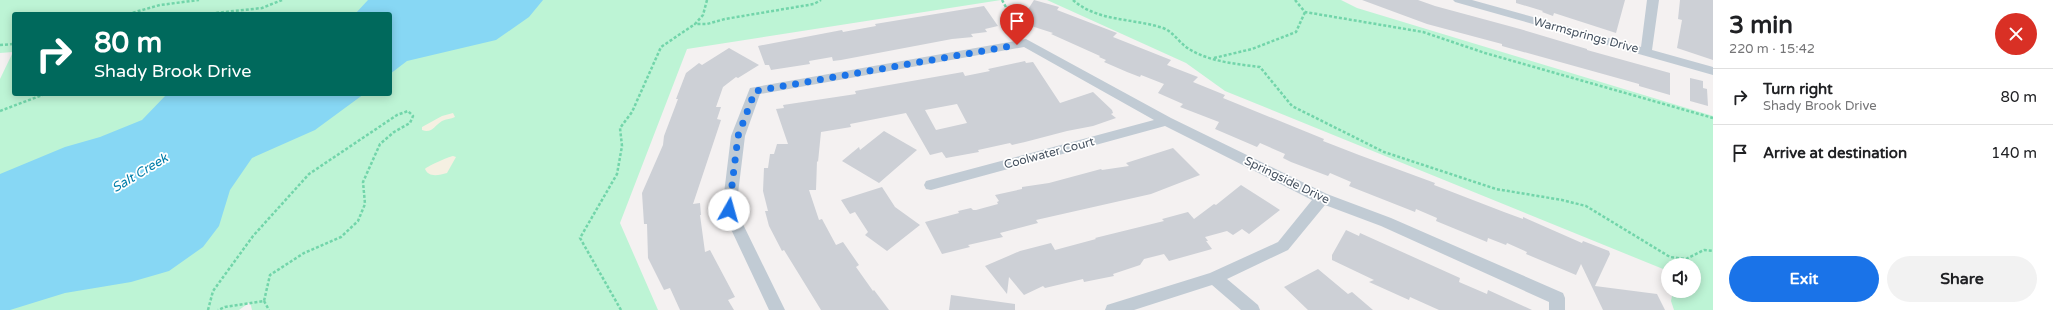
<!DOCTYPE html>
<html lang="en">
<head>
<meta charset="utf-8">
<style>
  body { margin:0; font-family:"Varela Round",sans-serif; background:#f2f2f2; color:#202124; height:100vh; display:flex; flex-direction:column; font-size:15px; white-space:nowrap }
  * { box-sizing:border-box; margin:0 }
  p { font-size:13px; color:#757577 }
  .icon { flex:none; width:22px; height:22px; fill:none; stroke:currentColor; stroke-width:2; stroke-linecap:round; stroke-linejoin:round }
  .map { position:relative; flex:1; overflow:hidden }
  .details { display:flex; flex-direction:column; background:#fff; width:340px }
  .details>* { flex:none }
  .top-card { position:absolute; left:12px; top:12px; width:380px; height:84px; border-radius:4px; box-shadow:0 2px 10px #0003; background:#00695c; color:#fff; overflow:hidden }
  .controls { position:absolute; left:1661px; top:258px; display:grid; gap:8px }
  .controls a { display:grid; place-items:center; width:40px; height:40px; border-radius:50%; background:#fff; box-shadow:0 2px 10px #0003; font-size:20px }
  .pin { position:absolute; display:grid; place-items:center; width:34px; height:34px; color:#fff; margin:-41px -17px; border-radius:50% 50% 50% 0; rotate:-45deg; box-shadow:0 0 4px #0007 }
  .pin .icon { rotate:45deg }
  .me { position:absolute; width:44px; margin:-22px; rotate:7deg; stroke-linejoin:round; filter:drop-shadow(0 0 3px #0008) }
  .turn { display:flex; align-items:center; gap:14px; height:84px; padding:0 16px; font-size:18px }
  .turn .icon { width:52px; height:52px; stroke-width:2.5 }
  .turn b { display:block; font-size:28px; line-height:34px }
  .round { display:grid; place-items:center; flex:none; width:42px; height:42px; border-radius:21px; background:#f2f2f2 }
  .headline { display:flex; align-items:center; justify-content:space-between; height:68px; padding:0 16px }
  h1 { font-size:24px; font-weight:700; line-height:30px }
  .primary-button { display:flex; gap:8px; margin-top:auto; padding:8px 16px }
  .primary-button a { flex:1; height:46px; border-radius:24px; background:#1a73e8; color:#fff; font-size:16px; font-weight:700; line-height:46px; text-align:center }
  .primary-button a+a { background:#f2f2f2; color:#202124 }
  ul { padding:0; list-style:none }
  li { display:flex; align-items:center; gap:12px; height:56px; padding:0 16px; border-top:1px solid #e0e0e0 }
  li div { flex:1 }
  li b { display:block; font-size:15px }
  li em { font-style:normal }
  main { display:flex; flex:1; min-height:0 }
  .map>svg:first-child { display:block }
  .green { fill:#bdf4d5; fill-rule:evenodd }
  .sand { fill:#f5f0e2 }
  .water { fill:#87d7f4 }
  .building { fill:#cdd0d6; fill-rule:evenodd }
  .lines { fill:none; stroke-linecap:round; stroke-linejoin:round }
  .path { stroke:#72d5aa; stroke-width:2.5; stroke-dasharray:3 2; stroke-linecap:butt }
  .minor { fill:#c1cbd4; fill-rule:evenodd }
  .route { stroke:#1a73e8; stroke-width:7; stroke-dasharray:0 12.6 }
  .labels { text-anchor:middle; dominant-baseline:central; stroke-width:3.5; stroke-linejoin:round; paint-order:stroke }
  .street-label { font-size:12px; fill:#475361; stroke:#fff }
  .water-label { font-size:13px; font-style:italic; fill:#027eaa; stroke:#fff }
</style>
</head>
<body>
<main>
<div class="map">
<svg width="1713" height="310" viewBox="0 0 1713 310">
  <rect width="100%" height="100%" fill="#f4f1f1"/>
  <!-- green -->
  <g class="green">
    <path d="M 0,0 L 1001,0 L 687,49 L 620,223 L 658,310 L 252,310 L 250,302 L 239,310 L 0,310 L 0,79 L 13,52 L 0,53 ZM 14,14 L 390,14 L 390,94 L 14,94 Z"/>
    <path d="M 1047,0 L 1341,0 L 1357,8 L 1713,116 L 1713,310 L 1674,310 L 1671,301 L 1673,291 L 1694,291 L 1694,265 L 1668,265 L 1668,271 L 1225,91 L 1186,63 Z"/>
  </g>
  <!-- sand -->
  <g class="sand">
    <path d="M 453,113 L 455,117 C 451,119 446,119 442,121 C 435,125 432,134 422,130 L 422,127 L 442,116 Z"/>
    <path d="M 453,156 L 456,157 L 447,173 C 439,175 429,178 425,169 C 428,166 448,157 453,156 Z"/>
  </g>
  <!-- water -->
  <g class="water">
    <path d="M 368,0 L 543,0 L 529,17 L 496,40 L 407,61 L 390,74 L 390,14 L 355,14 Z"/>
    <path d="M 167,94 L 364,94 L 315,130 L 252,158 L 230,190 L 219,226 L 203,247 L 169,271 L 131,282 L 65,293 L 10,310 L 0,310 L 0,174 L 65,147 L 100,137 L 142,120 Z"/>
  </g>
  <!-- building -->
  <g class="building">
    <path d="M 1034,0 L 1059,7 L 1057,10 L 1117,33 L 1113,37 L 1171,60 L 1167,65 L 1198,77 L 1193,82 L 1225,95 L 1223,98 L 1324,139 L 1323,141 L 1359,155 L 1435,183 L 1434,185 L 1504,212 L 1523,219 L 1523,217 L 1582,243 L 1583,241 L 1609,251 L 1610,254 L 1595,286 L 1657,294 L 1665,310 L 1603,310 L 1581,264 L 1576,275 L 1526,254 L 1527,252 L 1507,243 L 1506,245 L 1488,238 L 1487,242 L 1436,221 L 1437,218 L 1416,209 L 1415,212 L 1349,186 L 1351,182 L 1330,173 L 1328,176 L 1291,162 L 1283,158 L 1285,154 L 1260,143 L 1257,147 L 1215,129 L 1219,122 L 1180,107 L 1183,104 L 1158,93 L 1164,84 L 1141,75 L 1140,77 L 1127,72 L 1104,62 L 1106,60 L 1099,57 L 1100,56 L 1051,34 L 1053,33 L 1025,24 L 1030,15 L 1025,14 Z"/>
    <path d="M 1362,0 L 1418,0 L 1435,6 L 1520,29 L 1587,49 L 1587,50 L 1670,73 L 1670,95 L 1639,86 L 1639,84 L 1502,46 L 1502,44 L 1427,24 Z"/>
    <path d="M 1516,0 L 1625,0 L 1616,33 L 1554,13 L 1553,16 L 1542,12 L 1543,11 L 1516,3 Z"/>
    <path d="M 1680,0 L 1713,0 L 1713,60 L 1677,48 L 1682,20 L 1678,19 Z"/>
    <path d="M 984,6 L 998,26 L 985,29 L 987,32 L 971,34 L 973,37 L 952,39 L 841,60 L 833,61 L 832,57 L 809,61 L 810,64 L 771,70 L 769,65 L 765,65 L 758,46 L 842,30 L 843,32 L 876,26 L 875,24 Z"/>
    <path d="M 729,48 L 759,65 L 738,78 L 736,77 L 723,87 L 716,107 L 721,107 L 717,119 L 721,120 L 693,204 L 700,203 L 701,215 L 700,215 L 705,252 L 710,250 L 735,297 L 728,300 L 734,310 L 680,310 L 670,288 L 664,290 L 648,258 L 647,224 L 644,224 L 642,193 L 663,145 L 664,136 L 675,107 L 678,99 L 676,99 L 686,73 L 699,63 L 702,65 Z"/>
    <path d="M 1025,61 L 1026,63 L 1033,62 L 1060,103 L 1093,92 L 1112,110 L 1113,113 L 1111,114 L 1116,118 L 1093,126 L 1067,131 L 1025,142 L 1012,145 L 1010,143 L 978,150 L 979,152 L 946,158 L 942,152 L 930,155 L 906,113 L 850,124 L 851,127 L 821,132 L 818,162 L 817,161 L 816,190 L 809,190 L 819,220 L 822,219 L 836,245 L 843,242 L 859,265 L 856,267 L 873,291 L 874,290 L 889,310 L 821,310 L 784,250 L 782,251 L 769,226 L 765,211 L 768,211 L 763,191 L 764,168 L 768,168 L 770,154 L 774,154 L 777,144 L 788,144 L 776,109 L 784,108 L 783,105 L 856,94 L 855,91 L 963,72 L 965,76 L 990,71 L 988,69 ZM 957,104 L 967,123 L 936,130 L 925,110 Z"/>
    <path d="M 1690,78 L 1703,81 L 1703,88 L 1707,89 L 1708,106 L 1690,101 Z"/>
    <path d="M 884,131 L 917,150 L 879,183 L 842,161 L 859,147 L 860,150 Z"/>
    <path d="M 1173,148 L 1200,175 L 1151,194 L 1036,220 L 1038,223 L 1000,233 L 1003,237 L 968,245 L 970,247 L 942,254 L 925,222 L 959,213 L 958,211 L 971,208 L 973,210 L 976,210 L 998,204 L 997,202 L 999,201 L 995,195 L 1022,189 L 1022,187 L 1049,183 L 1101,169 L 1102,170 L 1129,166 L 1126,163 Z"/>
    <path d="M 1241,185 L 1280,210 L 1249,234 L 1242,229 L 1233,235 L 1227,231 L 1205,237 L 1208,241 L 1206,241 L 1212,249 L 1169,261 L 1164,254 L 1144,259 L 1140,265 L 1113,274 L 1114,276 L 1084,282 L 1083,279 L 1045,288 L 1043,286 L 1024,295 L 1009,277 L 1007,294 L 985,266 L 1020,251 L 1051,243 L 1055,250 L 1096,239 L 1095,238 L 1164,221 L 1162,219 L 1188,212 L 1194,219 L 1214,204 L 1216,205 Z"/>
    <path d="M 882,187 L 895,207 L 920,225 L 887,251 L 865,235 L 868,232 L 855,212 L 850,214 L 841,200 Z"/>
    <path d="M 1346,230 L 1359,236 L 1360,233 L 1460,278 L 1459,282 L 1487,294 L 1488,290 L 1532,310 L 1439,310 L 1410,297 L 1409,300 L 1369,282 L 1374,280 L 1332,260 L 1332,255 Z"/>
    <path d="M 1318,269 L 1348,294 L 1352,292 L 1373,310 L 1308,310 L 1284,287 Z"/>
    <path d="M 951,295 L 1015,304 L 1015,310 L 949,310 Z"/>
  </g>
  <g class="lines">
    <!-- path -->
    <g class="path">
      <path d="M 707,0 L 703,15 L 695,24 L 707,24 L 725,19 L 814,4 L 821,0"/>
      <path d="M 1002,0 L 1007,9 L 1014,35"/>
      <path d="M 1073,0 C 1098,22 1133,18 1163,28 C 1174,32 1179,43 1189,49 C 1210,62 1237,64 1260,67 L 1292,106 L 1384,152 L 1496,189 L 1562,200 L 1586,206 L 1670,257 L 1686,259 L 1704,250 L 1713,251"/>
      <path d="M 1295,0 L 1305,12 L 1423,32 L 1485,53 L 1713,118"/>
      <path d="M 128,14 L 160,5 L 199,0"/>
      <path d="M 206,14 L 262,8 L 282,0"/>
      <path d="M 0,45 L 14,44"/>
      <path d="M 1214,58 L 1252,49 L 1296,32 L 1305,12"/>
      <path d="M 0,111 L 45,94"/>
      <path d="M 264,301 L 269,310"/>
      <path d="M 208,310 L 213,291 L 253,236 L 309,174 L 397,115 L 408,111 L 413,116 L 410,123 L 394,132 L 380,144 L 363,182 L 365,204 L 358,221 L 341,237 L 304,253 L 270,275 L 264,301 L 225,307 L 218,310"/>
      <path d="M 621,310 L 580,238 L 617,174 L 622,146 L 620,128 L 632,112 L 661,47 L 695,24"/>
    </g>
    <!-- minor -->
    <g class="minor">
      <path d="M 1453,0 L 1472,0 L 1641,47 L 1647,0 L 1659,0 L 1652,50 L 1713,67 L 1713,75 L 1455,2 Z"/>
      <path d="M 1026,39 L 1171,118 L 1327,194 L 1391,218 L 1563,293 L 1565,298 L 1565,310 L 1549,310 L 1549,302 L 1381,226 L 1325,205 L 1288,250 L 1227,279 L 1258,305 L 1260,310 L 1241,310 L 1212,285 L 1134,310 L 1105,310 L 1107,305 L 1210,273 L 1278,242 L 1312,200 L 1165,126 L 931,190 L 926,189 L 924,185 L 926,181 L 1154,120 L 1024,47 L 760,94 L 745,136 L 736,210 L 785,310 L 769,310 L 722,210 L 731,136 L 750,88 Z"/>
    </g>
  </g>
  <g class="lines">
    <!-- route -->
    <path class="route" d="M 729,210 L 738,136 L 755,91 L 1017,45"/>
  </g>
  <g class="labels">
    <!-- street labels -->
    <g class="street-label">
      <text transform="translate(1586 35) rotate(15)">Warmsprings Drive</text>
      <text transform="translate(1049 153) rotate(-15)">Coolwater Court</text>
      <text transform="translate(1287 180) rotate(26)">Springside Drive</text>
    </g>
    <!-- water labels -->
    <g class="water-label">
      <text transform="translate(140 173) rotate(-31)">Salt Creek</text>
    </g>
  </g>
</svg>
<div class="controls">
<a><svg class="icon" aria-label="sound" viewBox="0 0 24 24"><path d="M4 9h4l5-4v14l-5-4H4zM17 9q2 3 0 6"/></svg></a>
</div>
<div class="pin" style="left:1017px;top:45px;background:#d93025"><svg class="icon" aria-label="arrive" viewBox="0 0 24 24"><path d="M6 21V4h12l-3 4 3 4H6"/></svg></div>
<svg class="me" style="left:729px;top:210px" viewBox="-20 -20 40 40"><circle r="19" fill="#fff"/><path d="M0-13L10 11 0 6-10 11z" fill="#1a73e8"/></svg>
<div class="top-card">
<div class="turn"><svg class="icon" aria-label="right" viewBox="0 0 24 24"><path d="M7 20v-9h11M14 6l5 5-5 5"/></svg><div><b>80 m</b>Shady Brook Drive</div></div>
</div>
</div>
<section class="details">
<div class="headline"><div><h1>3 min</h1><p>220 m · 15:42</p></div><a class="round" style="background:#d93025;color:#fff"><svg class="icon" aria-label="close" viewBox="0 0 24 24"><path d="M6 6l12 12M18 6L6 18"/></svg></a></div>
<ul>
<li><svg class="icon" aria-label="right" viewBox="0 0 24 24"><path d="M7 20v-9h11M14 6l5 5-5 5"/></svg><div><b>Turn right</b><p>Shady Brook Drive</p></div><em>80 m</em></li>
<li><svg class="icon" aria-label="arrive" viewBox="0 0 24 24"><path d="M6 21V4h12l-3 4 3 4H6"/></svg><div><b>Arrive at destination</b></div><em>140 m</em></li>
</ul>
<div class="primary-button"><a>Exit</a><a>Share</a></div>
</section>
</main>
</body>
</html>
